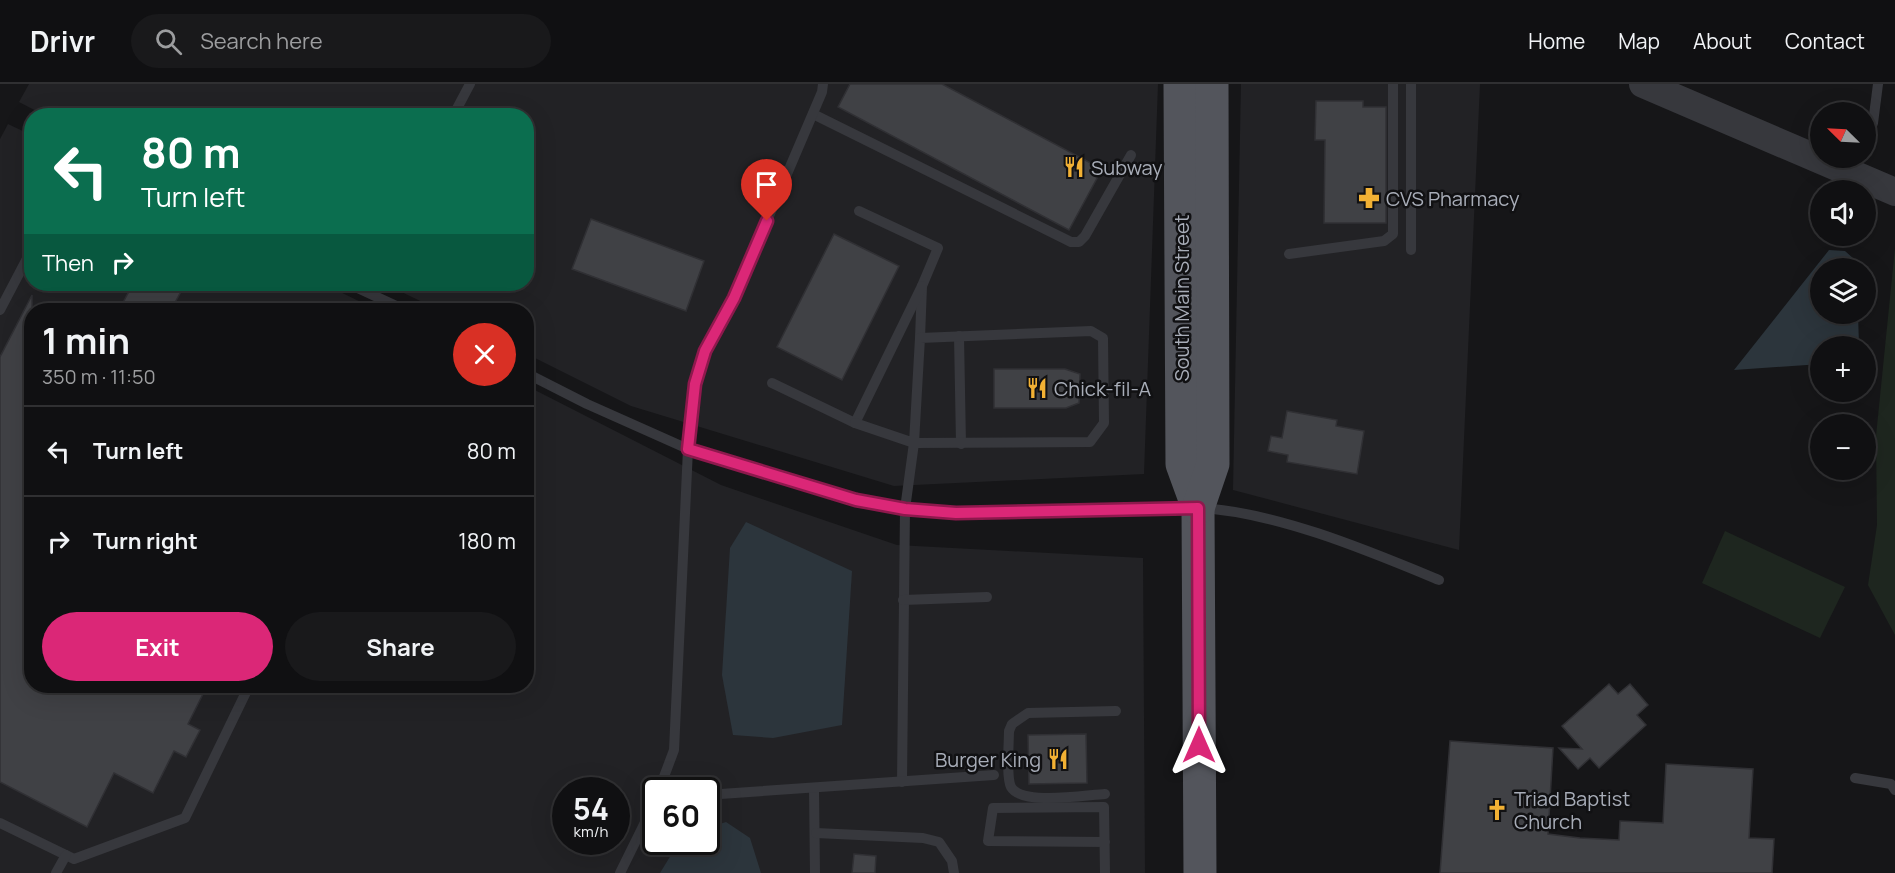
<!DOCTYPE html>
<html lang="en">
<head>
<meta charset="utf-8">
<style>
  body { margin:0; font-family:Manrope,sans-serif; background:#19191b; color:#f1f3f6; height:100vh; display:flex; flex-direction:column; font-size:22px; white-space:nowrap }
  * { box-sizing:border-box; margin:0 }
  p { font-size:20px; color:#9c9d9f }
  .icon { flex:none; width:33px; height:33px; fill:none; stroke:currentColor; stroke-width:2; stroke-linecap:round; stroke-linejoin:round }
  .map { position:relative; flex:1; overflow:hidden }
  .sheet { position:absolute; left:24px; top:219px; width:510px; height:390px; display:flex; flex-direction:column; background:#101012; border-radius:24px; box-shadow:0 6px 24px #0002,0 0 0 2px #303032 }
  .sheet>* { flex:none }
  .banner { position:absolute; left:24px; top:24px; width:510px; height:183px; border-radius:24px; box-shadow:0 6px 24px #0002,0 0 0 2px #303032; background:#0b6e4f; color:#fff; overflow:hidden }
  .needle { width:39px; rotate:294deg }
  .buttons { position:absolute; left:1810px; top:18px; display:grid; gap:12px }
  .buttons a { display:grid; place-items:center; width:66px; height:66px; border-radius:50%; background:#101012; box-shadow:0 6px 24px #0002,0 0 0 2px #303032; font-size:30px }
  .speed { position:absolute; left:552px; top:693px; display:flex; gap:12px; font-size:30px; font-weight:700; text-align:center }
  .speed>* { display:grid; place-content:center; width:78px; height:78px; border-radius:50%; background:#101012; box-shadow:0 6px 24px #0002,0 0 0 2px #303032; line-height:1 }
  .speed small { font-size:15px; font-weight:400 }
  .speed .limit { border:3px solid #111; border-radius:9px; background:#fff; color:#111 }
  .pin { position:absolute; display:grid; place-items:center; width:51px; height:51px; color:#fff; margin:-62px -26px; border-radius:50% 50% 50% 0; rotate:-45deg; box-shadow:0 0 6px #0007 }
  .pin .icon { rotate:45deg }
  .me { position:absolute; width:66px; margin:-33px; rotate:0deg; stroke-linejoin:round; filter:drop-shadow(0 0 4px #0008) }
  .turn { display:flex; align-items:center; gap:21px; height:126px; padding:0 18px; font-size:27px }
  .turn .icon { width:78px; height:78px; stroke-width:2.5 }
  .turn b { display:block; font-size:42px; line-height:51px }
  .then { display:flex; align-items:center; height:57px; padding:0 18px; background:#0003; gap:12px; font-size:22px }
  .round { display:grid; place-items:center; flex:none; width:63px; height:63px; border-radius:32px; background:#19191b }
  .headline { display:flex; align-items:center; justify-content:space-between; height:102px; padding:0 18px }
  h1 { font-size:36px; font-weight:700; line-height:45px }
  .cta { display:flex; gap:12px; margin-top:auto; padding:12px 18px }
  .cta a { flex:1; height:69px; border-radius:36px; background:#db2777; color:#fff; font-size:24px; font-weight:700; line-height:69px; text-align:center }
  .cta a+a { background:#19191b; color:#f1f3f6 }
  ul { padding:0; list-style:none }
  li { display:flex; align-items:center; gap:18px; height:90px; padding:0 18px; border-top:2px solid #303032 }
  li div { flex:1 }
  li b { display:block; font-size:22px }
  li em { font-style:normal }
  header { display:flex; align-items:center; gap:36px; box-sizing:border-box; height:84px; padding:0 30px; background:#101012; border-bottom:2px solid #303032 }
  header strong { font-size:28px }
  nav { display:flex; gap:33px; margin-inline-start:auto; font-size:21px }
  .search { width:420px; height:54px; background:#19191b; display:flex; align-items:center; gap:15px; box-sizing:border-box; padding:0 21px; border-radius:33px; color:#9c9d9f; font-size:22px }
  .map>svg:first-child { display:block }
  .built { fill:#222225; fill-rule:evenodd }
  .green { fill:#1e261f }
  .water { fill:#2c353c }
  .building { fill:#404145; stroke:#303034; stroke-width:1.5 }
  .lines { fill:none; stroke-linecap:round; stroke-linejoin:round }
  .service { stroke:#37383d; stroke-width:10 }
  .tertiary { stroke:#37383d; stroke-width:28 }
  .primary { stroke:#53555c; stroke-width:33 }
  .route-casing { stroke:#8e194d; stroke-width:15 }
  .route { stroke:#db2777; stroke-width:10 }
  .labels { text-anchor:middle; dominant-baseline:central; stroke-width:5; stroke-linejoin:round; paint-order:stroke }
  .poi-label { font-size:20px; fill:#a8adb8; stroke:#111113; text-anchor:start }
  .street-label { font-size:20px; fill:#a8adb8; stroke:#111113 }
</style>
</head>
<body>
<header>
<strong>Drivr</strong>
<div class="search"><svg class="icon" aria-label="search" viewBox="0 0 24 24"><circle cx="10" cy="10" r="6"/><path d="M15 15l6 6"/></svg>Search here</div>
<nav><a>Home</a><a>Map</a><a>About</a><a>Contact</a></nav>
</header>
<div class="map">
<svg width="1895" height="789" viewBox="0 0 1895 789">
  <rect width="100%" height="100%" fill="#161618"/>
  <!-- built -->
  <g class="built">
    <path d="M 29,0 L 1158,0 L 1144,390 L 894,402 L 631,322 L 527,270 L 526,226 L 439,226 L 385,200 L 526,200 L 526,32 L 46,32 L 19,18 Z"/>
    <path d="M 1241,0 L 1480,0 L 1459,466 L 1233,406 Z"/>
    <path d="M 8,40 L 31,51 L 32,200 L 324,200 L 377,226 L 32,226 L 32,602 L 526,602 L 527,302 L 721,401 L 897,461 L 1143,474 L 1145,789 L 0,789 L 0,55 ZM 566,706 L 616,706 L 616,758 L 566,758 ZM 656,706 L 706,706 L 706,758 L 656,758 Z"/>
  </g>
  <!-- green -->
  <g class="green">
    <path d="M 1895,164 L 1895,551 L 1868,501 L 1877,441 L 1876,352 Z"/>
    <path d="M 1725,447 L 1845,503 L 1820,554 L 1702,499 Z"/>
  </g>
  <!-- water -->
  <g class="water">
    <path d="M 1829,166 L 1845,167 L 1854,175 L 1855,184 L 1821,184 L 1821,230 L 1858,230 L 1859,261 L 1821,262 L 1821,280 L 1734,286 Z"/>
    <path d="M 746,438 L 852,487 L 842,641 L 773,654 L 733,651 L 722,591 L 730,464 Z"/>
    <path d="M 726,738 L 750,754 L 761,789 L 660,789 L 679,758 L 706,758 L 707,744 Z"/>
  </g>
  <!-- building -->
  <g class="building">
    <path d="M 850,0 L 942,0 L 1102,85 L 1069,146 L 838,23 Z"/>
    <path d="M 1316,17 L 1363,17 L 1363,23 L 1386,23 L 1386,139 L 1324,139 L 1325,56 L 1315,56 Z"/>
    <path d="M 591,135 L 704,177 L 686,227 L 572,185 Z"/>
    <path d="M 834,150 L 899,182 L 842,296 L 777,263 Z"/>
    <path d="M 133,200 L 185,200 L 171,226 L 119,226 Z"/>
    <path d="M 32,211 L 32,602 L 207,602 L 188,640 L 200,646 L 186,673 L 174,667 L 153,709 L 114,689 L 87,743 L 0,698 L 0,273 Z"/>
    <path d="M 994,285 L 1065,285 L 1080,290 L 1079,319 L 1066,324 L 994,324 Z"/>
    <path d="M 1287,327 L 1337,336 L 1336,342 L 1364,347 L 1357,390 L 1287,378 L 1288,371 L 1268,367 L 1271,352 L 1282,354 Z"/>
    <path d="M 1609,600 L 1618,610 L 1630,600 L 1648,621 L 1637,631 L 1646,641 L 1599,684 L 1590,674 L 1578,685 L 1559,664 L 1582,665 L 1562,642 Z"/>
    <path d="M 1086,650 L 1087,699 L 1029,700 L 1028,651 Z"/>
    <path d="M 1450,657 L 1553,664 L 1548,750 L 1580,754 L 1619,756 L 1620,737 L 1663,739 L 1666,680 L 1753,685 L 1749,754 L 1774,755 L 1772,789 L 1440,789 Z"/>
    <path d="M 854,770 L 876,772 L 875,789 L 852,789 Z"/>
  </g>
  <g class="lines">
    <!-- service -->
    <g class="service">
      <path d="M 1411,0 L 1411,166"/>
      <path d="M 813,30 L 1071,158 L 1079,158 L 1085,152 L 1131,71"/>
      <path d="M 453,32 L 470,0"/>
      <path d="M 1866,57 L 1873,39 L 1878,0"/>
      <path d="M 859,127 L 938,164 L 922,202 L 920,254"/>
      <path d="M 1289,170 L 1384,157 L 1393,150 L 1393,0"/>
      <path d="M 349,200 L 405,226"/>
      <path d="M 0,226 L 32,165"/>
      <path d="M 959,252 L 961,360"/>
      <path d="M 526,289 L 587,320 L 688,365 L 881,422 L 956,429 L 1198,424 C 1274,427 1369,467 1439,496"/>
      <path d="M 772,299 L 855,339 L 922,202"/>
      <path d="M 855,339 L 914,359 L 1090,358 L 1104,339 L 1103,254 L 1091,247 L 920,254 L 914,359 L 905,425 L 902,698"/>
      <path d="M 903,516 L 987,513"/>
      <path d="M 1855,694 L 1891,700 L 1895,706"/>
      <path d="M 814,704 L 815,789"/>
      <path d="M 659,706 L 674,666 L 688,365 L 695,300 L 705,267 L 734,214 L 822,8 L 823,0"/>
      <path d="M 1105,710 C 1085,711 1022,722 1011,703 C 1006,693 1009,659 1009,647 L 1012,640 L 1028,629 L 1116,627"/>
      <path d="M 706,711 L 994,691"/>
      <path d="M 0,739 L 74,775 L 185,734 L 249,602"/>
      <path d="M 816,749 L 923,754 L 939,758 L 952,777 L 954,789"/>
      <path d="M 1105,758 L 988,757 L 993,724 L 1104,723 L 1105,789"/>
      <path d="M 56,789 L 66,771"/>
      <path d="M 620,789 L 656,716"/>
    </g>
    <!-- tertiary -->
    <path class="tertiary" d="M 1643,0 L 1895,108"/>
    <!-- primary -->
    <g class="primary">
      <path d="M 1180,0 L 1182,380 L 1198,424 L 1200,789"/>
      <path d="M 1198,424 L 1213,380 L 1212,0"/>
    </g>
  </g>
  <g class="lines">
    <defs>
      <path id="route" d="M 767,137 L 734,214 L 705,267 L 695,300 L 688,365 L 856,416 L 905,425 L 956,429 L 1198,424 L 1199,661"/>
    </defs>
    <!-- route casing -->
    <use href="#route" class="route-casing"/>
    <!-- route -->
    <use href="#route" class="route"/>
  </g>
  <!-- icons -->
  <defs>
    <symbol id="restaurant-bare" viewBox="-9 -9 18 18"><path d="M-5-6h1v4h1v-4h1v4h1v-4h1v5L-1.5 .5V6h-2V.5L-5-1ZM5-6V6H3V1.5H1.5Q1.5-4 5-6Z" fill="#f2b134" stroke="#111113" stroke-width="2.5" paint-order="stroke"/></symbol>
    <symbol id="pharmacy-bare" viewBox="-9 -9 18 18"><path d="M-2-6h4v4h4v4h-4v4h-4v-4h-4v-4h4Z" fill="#f2b134" stroke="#111113" stroke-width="2.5" paint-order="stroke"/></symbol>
    <symbol id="church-bare" viewBox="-9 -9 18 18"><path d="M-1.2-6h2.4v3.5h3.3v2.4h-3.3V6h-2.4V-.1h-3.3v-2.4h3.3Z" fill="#f2b134" stroke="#111113" stroke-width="2.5" paint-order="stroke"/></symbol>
  </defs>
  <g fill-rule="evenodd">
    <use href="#restaurant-bare" x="1059" y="68" width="30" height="30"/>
    <use href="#pharmacy-bare" x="1354" y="99" width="30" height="30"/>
    <use href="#restaurant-bare" x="1022" y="289" width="30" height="30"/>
    <use href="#restaurant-bare" x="1043" y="660" width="30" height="30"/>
    <use href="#church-bare" x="1482" y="711" width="30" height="30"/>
  </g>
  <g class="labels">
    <!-- poi labels -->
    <g class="poi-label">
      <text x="1091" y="83">Subway</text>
      <text x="1386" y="114">CVS Pharmacy</text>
      <text x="1054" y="304">Chick-fil-A</text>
      <text x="1041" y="675" text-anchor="end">Burger King</text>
      <text x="1514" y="714">Triad Baptist<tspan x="1514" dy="23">Church</tspan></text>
    </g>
    <!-- street labels -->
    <g class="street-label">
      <text transform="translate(1181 214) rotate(-90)">South Main Street</text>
    </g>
  </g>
</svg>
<div class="buttons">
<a><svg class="needle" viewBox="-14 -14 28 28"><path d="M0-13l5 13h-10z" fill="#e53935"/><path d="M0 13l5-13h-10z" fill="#9c9d9f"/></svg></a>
<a><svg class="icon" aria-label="sound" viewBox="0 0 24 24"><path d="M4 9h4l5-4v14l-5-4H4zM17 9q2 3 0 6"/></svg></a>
<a><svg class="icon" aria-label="layers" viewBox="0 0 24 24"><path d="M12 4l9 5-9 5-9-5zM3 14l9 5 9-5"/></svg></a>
<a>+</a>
<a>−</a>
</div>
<div class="speed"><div>54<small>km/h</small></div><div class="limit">60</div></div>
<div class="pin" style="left:767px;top:137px;background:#d93025"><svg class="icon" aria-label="arrive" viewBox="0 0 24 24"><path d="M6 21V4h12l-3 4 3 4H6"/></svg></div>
<svg class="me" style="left:1199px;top:661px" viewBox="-20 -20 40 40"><path d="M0-17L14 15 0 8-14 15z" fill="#db2777" stroke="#fff" stroke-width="4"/></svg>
<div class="banner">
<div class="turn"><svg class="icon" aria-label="left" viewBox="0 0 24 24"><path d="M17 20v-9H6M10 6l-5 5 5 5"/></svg><div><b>80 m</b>Turn left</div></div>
<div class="then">Then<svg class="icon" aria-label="right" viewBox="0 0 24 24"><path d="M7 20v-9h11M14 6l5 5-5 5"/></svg></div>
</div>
<section class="sheet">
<div class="headline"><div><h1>1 min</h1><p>350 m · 11:50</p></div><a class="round" style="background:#d93025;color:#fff"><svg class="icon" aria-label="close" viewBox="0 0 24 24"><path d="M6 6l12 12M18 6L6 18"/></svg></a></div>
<ul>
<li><svg class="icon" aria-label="left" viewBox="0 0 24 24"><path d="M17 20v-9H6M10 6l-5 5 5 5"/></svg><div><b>Turn left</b></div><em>80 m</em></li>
<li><svg class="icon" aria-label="right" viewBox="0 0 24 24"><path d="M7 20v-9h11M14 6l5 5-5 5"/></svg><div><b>Turn right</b></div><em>180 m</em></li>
</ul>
<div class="cta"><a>Exit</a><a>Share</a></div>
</section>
</div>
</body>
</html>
